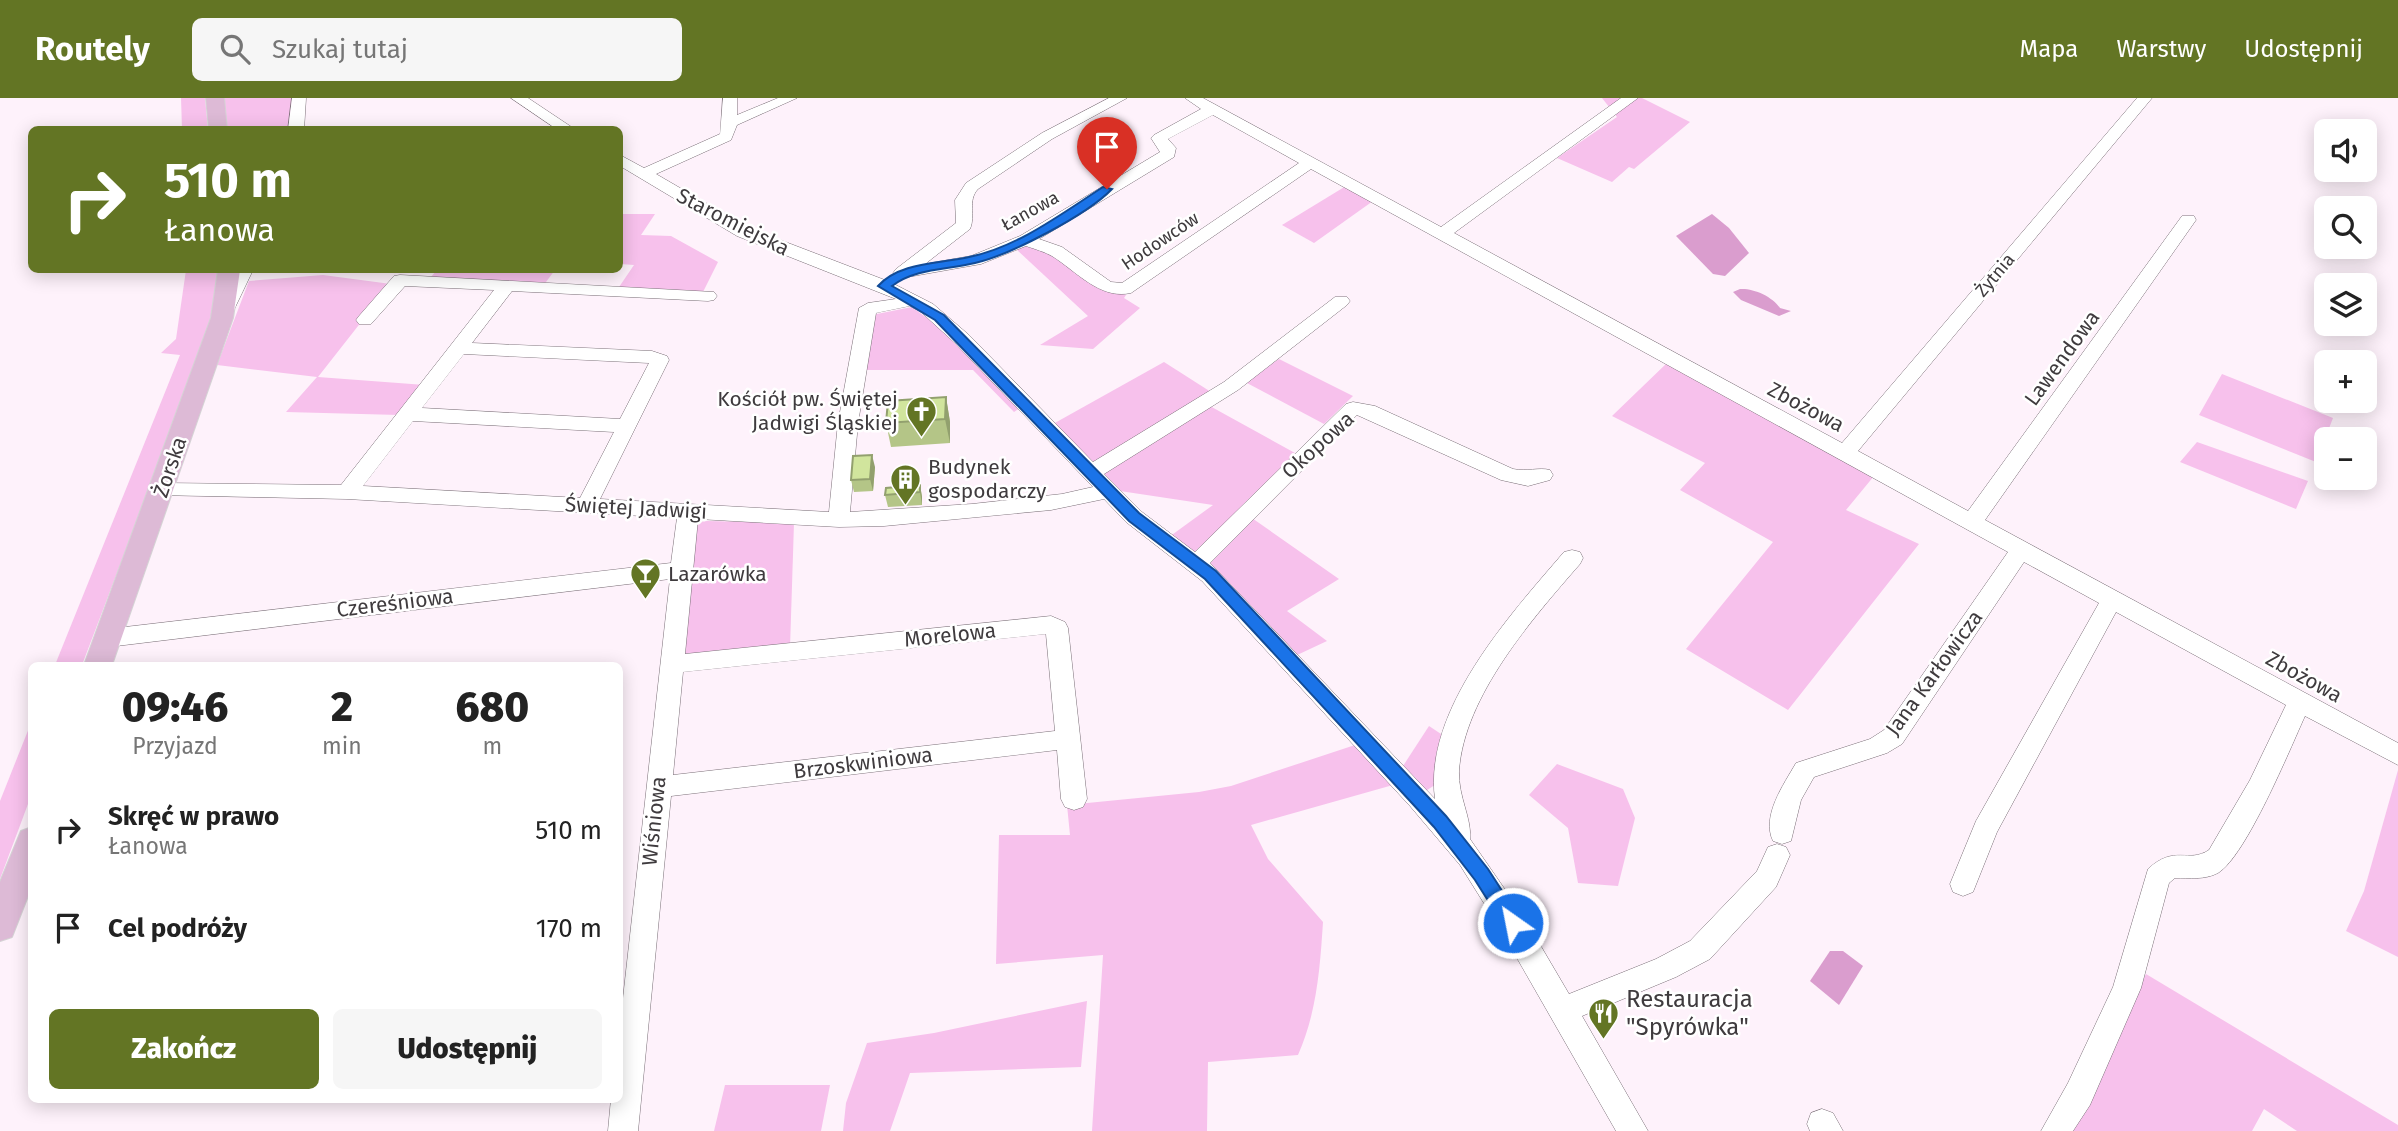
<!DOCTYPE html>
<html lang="pl">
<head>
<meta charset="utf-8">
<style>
  body { margin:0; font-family:"Fira Sans",sans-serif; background:#f6f6f6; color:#222; height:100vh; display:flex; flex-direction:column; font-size:26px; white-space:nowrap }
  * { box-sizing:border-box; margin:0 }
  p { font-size:23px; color:#767676 }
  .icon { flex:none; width:38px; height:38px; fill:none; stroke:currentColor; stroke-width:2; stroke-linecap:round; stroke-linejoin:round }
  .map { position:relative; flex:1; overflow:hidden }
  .side { position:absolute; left:28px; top:564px; width:595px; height:441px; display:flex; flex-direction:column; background:#fff; border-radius:10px; box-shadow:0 4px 18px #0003 }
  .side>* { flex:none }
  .guide { position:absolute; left:28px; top:28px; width:595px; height:147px; border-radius:10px; box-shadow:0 4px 18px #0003; background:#637524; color:#fff; overflow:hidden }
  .fabs { position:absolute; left:2314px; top:21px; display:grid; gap:14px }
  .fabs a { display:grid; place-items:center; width:63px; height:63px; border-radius:10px; background:#fff; box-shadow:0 4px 18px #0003; font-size:35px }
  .pin { position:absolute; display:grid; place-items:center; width:60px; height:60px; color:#fff; margin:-72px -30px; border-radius:50% 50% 50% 0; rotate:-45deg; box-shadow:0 0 7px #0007 }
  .pin .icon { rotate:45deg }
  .me { position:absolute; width:77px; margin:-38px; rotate:327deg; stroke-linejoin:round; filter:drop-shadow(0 0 5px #0008) }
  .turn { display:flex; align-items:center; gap:24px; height:147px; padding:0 21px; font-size:32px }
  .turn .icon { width:91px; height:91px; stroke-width:2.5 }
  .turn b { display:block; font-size:49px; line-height:60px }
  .eta { display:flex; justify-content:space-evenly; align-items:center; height:119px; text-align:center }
  .eta b { font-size:42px; font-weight:800; line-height:49px }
  .action { display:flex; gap:14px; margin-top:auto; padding:14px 21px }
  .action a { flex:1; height:80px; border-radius:10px; background:#637524; color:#fff; font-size:28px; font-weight:800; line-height:80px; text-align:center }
  .action a+a { background:#f6f6f6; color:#222 }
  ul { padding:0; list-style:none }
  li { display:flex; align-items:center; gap:21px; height:98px; padding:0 21px }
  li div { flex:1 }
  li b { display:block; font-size:26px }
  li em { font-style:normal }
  header { display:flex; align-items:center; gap:42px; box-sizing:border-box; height:98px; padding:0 35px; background:#637524; color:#fff }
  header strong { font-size:33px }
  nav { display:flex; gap:38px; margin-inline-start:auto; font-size:24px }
  .search { width:490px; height:63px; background:#f6f6f6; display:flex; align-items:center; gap:18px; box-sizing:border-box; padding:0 24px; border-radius:10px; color:#767676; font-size:26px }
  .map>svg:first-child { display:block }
  .green { fill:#f7c1ec }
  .water { fill:#da9dce }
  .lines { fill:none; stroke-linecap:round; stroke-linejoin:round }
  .minor-casing { stroke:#7a6f77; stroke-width:1 }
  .major-casing { stroke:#d5d4d5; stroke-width:2 }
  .minor { fill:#fff; fill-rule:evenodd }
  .major { fill:#ddbad6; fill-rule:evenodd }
  .wall { fill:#b4c587 }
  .shaded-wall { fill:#92a06e }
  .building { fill:#d1e59d; stroke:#92a06e; stroke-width:2 }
  .route { fill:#1a73e8; stroke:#114b97; stroke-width:2 }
  .labels { text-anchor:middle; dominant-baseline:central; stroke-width:5; stroke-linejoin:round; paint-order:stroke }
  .far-street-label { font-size:18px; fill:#3f3b3e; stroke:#fff }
  .street-label { font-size:21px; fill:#3f3b3e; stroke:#fff }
  .poi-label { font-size:21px; fill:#3f3b3e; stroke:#fff; text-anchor:start }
  .near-poi-label { font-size:24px; fill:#3f3b3e; stroke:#fff; text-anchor:start }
</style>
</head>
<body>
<header>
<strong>Routely</strong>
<div class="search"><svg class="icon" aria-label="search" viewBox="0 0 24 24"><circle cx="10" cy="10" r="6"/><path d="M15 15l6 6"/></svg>Szukaj tutaj</div>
<nav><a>Mapa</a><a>Warstwy</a><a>Udostępnij</a></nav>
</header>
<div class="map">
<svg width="2398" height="1033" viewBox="0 0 2398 1033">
  <rect width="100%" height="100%" fill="#fef2fb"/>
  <!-- green -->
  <g class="green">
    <path d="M 181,0 L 205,0 L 208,31 L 182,31 Z"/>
    <path d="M 223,0 L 293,0 L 289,31 L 227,31 Z"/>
    <path d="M 1602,0 L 1642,0 L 1690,24 L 1634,71 L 1629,69 L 1612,84 L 1557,60 L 1617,19 Z"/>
    <path d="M 1346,88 L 1373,103 L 1314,145 L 1282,127 Z"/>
    <path d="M 620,116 L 655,116 L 641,137 L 671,138 L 718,164 L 703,194 L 617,192 L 634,167 L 620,166 Z"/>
    <path d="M 1028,148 C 1068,159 1088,187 1126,197 L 1124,200 L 1140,210 L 1093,251 L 1040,247 L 1088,218 L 1016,151 Z"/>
    <path d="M 186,172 L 221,172 L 213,223 L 82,567 L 55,567 L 180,257 L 161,255 L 176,241 Z"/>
    <path d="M 437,172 L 555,172 L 543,188 L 429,181 Z"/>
    <path d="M 323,177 L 391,186 L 318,279 L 425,287 L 399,317 L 286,314 L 317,279 L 217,267 L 249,183 Z"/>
    <path d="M 912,209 L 935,226 L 1020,310 L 1014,314 L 973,272 L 866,272 L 872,217 Z"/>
    <path d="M 1279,261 L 1353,298 L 1324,326 L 1245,284 Z"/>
    <path d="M 1164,264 L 1211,294 L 1091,370 L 1053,326 Z"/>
    <path d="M 1668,264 L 1874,378 L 1846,412 L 1919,446 L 1788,612 L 1686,551 L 1773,444 L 1680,392 L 1705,365 L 1612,318 Z"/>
    <path d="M 2222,276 L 2333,320 L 2316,364 L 2199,317 Z"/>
    <path d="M 1208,307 L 1295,355 L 1194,457 L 1169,439 L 1213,407 L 1120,393 L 1097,377 Z"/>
    <path d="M 2197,344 L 2308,383 L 2296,411 L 2180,364 Z"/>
    <path d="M 1249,418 L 1339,481 L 1287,513 L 1327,543 L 1295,558 L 1206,463 Z"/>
    <path d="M 707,423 L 794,425 L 790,550 L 679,560 L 693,425 Z"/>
    <path d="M 31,625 L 31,698 L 0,781 L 0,703 Z"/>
    <path d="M 1429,628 L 1444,638 L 1441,683 L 1421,696 L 1403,668 Z"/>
    <path d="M 1355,647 L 1393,687 L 1251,727 L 1268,761 L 1323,824 C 1320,870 1317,914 1298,957 L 1208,964 L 1207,1033 L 1092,1033 L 1103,857 L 996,866 L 999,737 L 1070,737 L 1067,707 L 1199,694 L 1231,688 Z"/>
    <path d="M 1557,666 L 1623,691 L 1635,720 L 1618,788 L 1578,785 L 1568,730 L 1529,697 Z"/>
    <path d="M 2398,672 L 2398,859 L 2346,833 L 2364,793 Z"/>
    <path d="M 2146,876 L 2398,1027 L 2398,1033 L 2297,1033 L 2264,1011 L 2252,1033 L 2067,1033 Z"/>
    <path d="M 1087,903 L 1081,969 L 910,975 L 890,1033 L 843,1033 L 846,1005 L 867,945 L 934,935 Z"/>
    <path d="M 725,987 L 830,987 L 821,1033 L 714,1033 Z"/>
  </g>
  <!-- water -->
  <g class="water">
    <path d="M 1712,116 L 1729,130 L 1749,155 L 1725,178 L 1713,176 L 1676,138 Z"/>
    <path d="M 1740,191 C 1753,190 1772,198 1780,210 L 1791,213 L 1779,218 L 1741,202 L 1733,194 Z"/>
    <path d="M 1830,853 L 1843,853 L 1863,868 L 1839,907 L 1810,883 Z"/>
  </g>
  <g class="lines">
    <defs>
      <g id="minor">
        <path d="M 292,0 L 306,0 L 304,32 L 288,32 Z"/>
        <path d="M 511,0 L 528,0 L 576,32 L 558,32 Z"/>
        <path d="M 723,0 L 737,0 L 737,17 L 778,0 L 797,0 L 737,27 L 731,42 L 656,76 L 749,130 L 890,184 L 933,206 L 969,237 L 1093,364 L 1224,284 L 1335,199 L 1347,199 L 1350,203 L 1347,207 L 1238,292 L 1104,376 L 1142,414 L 1195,454 L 1346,306 L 1353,304 L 1375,308 L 1513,371 C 1527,374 1539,369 1550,372 L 1553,377 L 1550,382 L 1528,388 L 1501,382 L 1357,317 L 1210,465 L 1435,701 C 1423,612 1510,517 1564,454 L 1572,452 L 1580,454 L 1583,460 L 1580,466 C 1533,520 1464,598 1459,673 C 1458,699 1472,720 1470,741 L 1522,816 L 1569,896 L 1656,861 L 1690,843 L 1757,773 L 1768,749 L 1777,746 L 1786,749 L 1790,757 L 1776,789 L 1710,861 L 1676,879 L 1582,918 L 1648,1033 L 1616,1033 L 1502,834 L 1460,767 L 1410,708 L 1202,483 L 1126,424 L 1104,401 L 1051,412 L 884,428 L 839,429 L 698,421 L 685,556 L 1051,518 L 1065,524 L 1068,530 L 1087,701 L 1083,709 L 1074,712 L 1065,709 L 1061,701 L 1057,652 L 671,698 L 638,1033 L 608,1033 L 611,1001 L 620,1001 L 620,927 L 670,481 L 108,549 L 100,546 L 96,540 L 100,534 L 108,531 L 671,465 L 677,420 L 347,401 L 155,397 L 152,392 L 155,387 L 162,385 L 341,387 L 494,192 L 405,188 L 371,226 L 359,226 L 356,222 L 359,218 L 394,178 L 400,177 L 714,194 L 717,198 L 714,202 L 708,203 L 512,193 L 472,245 L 652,253 L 667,258 L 669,262 L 600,401 L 829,414 L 838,325 L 859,210 L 868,205 L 896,201 L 737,138 L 620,68 L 620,57 L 644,70 L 720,36 ZM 910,208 L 921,214 L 955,245 L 1093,389 L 1062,396 L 972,406 L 850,414 L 858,325 L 876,215 ZM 464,256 L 649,265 L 620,321 L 422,310 ZM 413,323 L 614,334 L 580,400 L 363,388 ZM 1046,536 L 1055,633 L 673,677 L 683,574 Z"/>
        <path d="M 1109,0 L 1127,0 L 1052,41 L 978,91 C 967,103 976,117 970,131 L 925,166 L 971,158 L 1020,138 L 1160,54 L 1151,40 L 1154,37 L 1201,11 L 1185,0 L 1203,0 L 1441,129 L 1621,0 L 1638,0 L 1454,135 L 1842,345 L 2137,0 L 2152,0 L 1858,353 L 1968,413 L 2182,118 L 2194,118 L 2196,122 L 1985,422 L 2398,645 L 2398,667 L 2305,618 C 2290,651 2246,758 2218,775 C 2205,782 2189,780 2175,780 L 2169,785 L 2141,890 L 2090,1007 L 2073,1033 L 2041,1033 L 2068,985 L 2113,889 L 2148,771 C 2175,746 2188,766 2209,752 L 2250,682 L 2286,607 L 2116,514 L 1997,734 L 1973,794 L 1963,798 L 1953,794 L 1950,786 L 1976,723 L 2099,505 L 2024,464 L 1902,646 L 1887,655 L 1814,679 L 1801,702 L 1791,743 L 1782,746 L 1773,743 C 1761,718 1784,686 1796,665 L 1870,641 L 1884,632 L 2008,454 L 1311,71 L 1131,195 C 1100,202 1076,173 1052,158 C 1045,154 1035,151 1026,148 L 981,166 L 902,180 L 896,179 L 893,175 L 896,171 L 956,125 L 955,102 L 966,85 L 1042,35 ZM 1213,17 L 1299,65 L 1122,185 L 1111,184 L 1062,149 L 1039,141 L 1174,59 L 1176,50 L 1168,41 Z"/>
        <path d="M 236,172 L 253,172 L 231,218 L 219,218 L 216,214 Z"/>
        <path d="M 1822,1011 L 1833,1015 L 1843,1033 L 1810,1033 L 1807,1026 L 1811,1015 Z"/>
      </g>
      <g id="major">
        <path d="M 206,0 L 224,0 L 227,32 L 209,32 Z"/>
        <path d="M 218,172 L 240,172 L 233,220 L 112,567 L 84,567 L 211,220 Z"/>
        <path d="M 32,729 L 32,788 L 12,839 L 0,843 L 0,784 L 21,733 Z"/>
      </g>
    </defs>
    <!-- minor casing -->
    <use href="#minor" class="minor-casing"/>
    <!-- major casing -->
    <use href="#major" class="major-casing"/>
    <!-- minor -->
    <use href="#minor" class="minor"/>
    <!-- major -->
    <use href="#major" class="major"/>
  </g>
  <!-- wall -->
  <g class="wall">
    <path d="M 946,299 L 950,324 L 950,345 L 891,349 L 886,325 Z"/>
    <path d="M 875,369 L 873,393 L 854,394 L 851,382 Z"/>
    <path d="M 920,387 L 922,399 L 922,407 L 888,409 L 885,397 Z"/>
  </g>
  <!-- shaded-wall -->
  <g class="shaded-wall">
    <path d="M 946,299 L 950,324 L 950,345 L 945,321 Z"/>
    <path d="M 872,357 L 875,369 L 873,393 L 870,381 Z"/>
    <path d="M 920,387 L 922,399 L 922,407 L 920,394 Z"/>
  </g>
  <!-- building -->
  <g class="building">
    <path d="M 946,299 L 945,321 L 886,325 L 888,303 Z"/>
    <path d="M 872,357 L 870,381 L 851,382 L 853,358 Z"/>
    <path d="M 920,387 L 920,394 L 885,397 L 886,390 Z"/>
  </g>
  <!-- route -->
  <path class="route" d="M 1103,89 L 1112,91 C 1087,117 1010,157 975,165 C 947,172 916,170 892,188 L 944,217 L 1139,415 L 1216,473 L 1446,718 L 1488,771 L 1519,819 L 1522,825 L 1519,831 L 1513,834 L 1506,831 L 1475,782 L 1434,729 L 1205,481 L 1129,423 L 935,222 L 878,188 C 900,164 938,166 969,159 C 1018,149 1061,116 1103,89 Z"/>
  <!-- icons -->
  <defs>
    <symbol id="church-pin" viewBox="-11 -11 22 30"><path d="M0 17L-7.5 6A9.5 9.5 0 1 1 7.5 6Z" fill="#637524" stroke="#fff"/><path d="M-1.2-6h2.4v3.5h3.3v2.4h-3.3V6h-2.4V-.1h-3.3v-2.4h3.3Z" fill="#fff"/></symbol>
    <symbol id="building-pin" viewBox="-11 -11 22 30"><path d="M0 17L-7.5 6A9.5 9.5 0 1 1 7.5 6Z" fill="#637524" stroke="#fff"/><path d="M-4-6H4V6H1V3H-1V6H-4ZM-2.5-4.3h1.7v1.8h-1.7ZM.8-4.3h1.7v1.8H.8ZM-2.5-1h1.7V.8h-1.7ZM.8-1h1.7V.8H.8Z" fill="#fff"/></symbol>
    <symbol id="bar-pin" viewBox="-11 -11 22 30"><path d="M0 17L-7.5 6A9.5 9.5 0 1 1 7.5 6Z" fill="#637524" stroke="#fff"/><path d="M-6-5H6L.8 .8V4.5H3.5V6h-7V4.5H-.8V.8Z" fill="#fff"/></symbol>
    <symbol id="restaurant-pin" viewBox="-11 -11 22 30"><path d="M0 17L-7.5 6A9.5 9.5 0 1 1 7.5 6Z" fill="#637524" stroke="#fff"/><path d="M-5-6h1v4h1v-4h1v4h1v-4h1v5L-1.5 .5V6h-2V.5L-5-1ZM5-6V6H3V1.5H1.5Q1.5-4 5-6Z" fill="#fff"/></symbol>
  </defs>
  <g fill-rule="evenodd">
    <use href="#church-pin" x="904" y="296" width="35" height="47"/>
    <use href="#building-pin" x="888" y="364" width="35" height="47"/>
    <use href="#bar-pin" x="628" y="458" width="35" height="47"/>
    <use href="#restaurant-pin" x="1586" y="898" width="35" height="47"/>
  </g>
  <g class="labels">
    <!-- far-street labels -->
    <g class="far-street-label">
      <text transform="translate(1030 113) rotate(-29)">Łanowa</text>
      <text transform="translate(1160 143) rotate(-34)">Hodowców</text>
      <text transform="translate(1995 177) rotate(-50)">Żytnia</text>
    </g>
    <!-- street labels -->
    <g class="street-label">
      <text transform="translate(733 124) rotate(27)">Staromiejska</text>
      <text transform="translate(2062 260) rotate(-54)">Lawendowa</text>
      <text transform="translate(1806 309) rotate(28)">Zbożowa</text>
      <text transform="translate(1318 347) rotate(-42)">Okopowa</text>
      <text transform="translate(170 369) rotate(-71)">Żorska</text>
      <text transform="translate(636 410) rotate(3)">Świętej Jadwigi</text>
      <text transform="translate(395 505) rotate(-7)">Czereśniowa</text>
      <text transform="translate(950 537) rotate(-6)">Morelowa</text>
      <text transform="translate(1934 575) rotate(-54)">Jana Karłowicza</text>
      <text transform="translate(2304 579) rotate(29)">Zbożowa</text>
      <text transform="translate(863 665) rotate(-7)">Brzoskwiniowa</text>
      <text transform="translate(654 723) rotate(-84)">Wiśniowa</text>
    </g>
    <!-- poi labels -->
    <g class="poi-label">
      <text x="898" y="301" text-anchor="end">Kościół pw. Świętej<tspan x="898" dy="24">Jadwigi Śląskiej</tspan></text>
      <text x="928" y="369">Budynek<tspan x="928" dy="24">gospodarczy</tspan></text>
      <text x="668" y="476">Lazarówka</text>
    </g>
    <!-- near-poi labels -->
    <g class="near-poi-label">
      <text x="1626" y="901">Restauracja<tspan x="1626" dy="28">"Spyrówka"</tspan></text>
    </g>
  </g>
</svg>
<div class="fabs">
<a><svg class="icon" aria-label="sound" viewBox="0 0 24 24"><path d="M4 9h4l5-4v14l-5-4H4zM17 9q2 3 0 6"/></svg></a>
<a><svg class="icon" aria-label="search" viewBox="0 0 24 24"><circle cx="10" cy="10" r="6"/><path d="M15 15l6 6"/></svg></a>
<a><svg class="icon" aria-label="layers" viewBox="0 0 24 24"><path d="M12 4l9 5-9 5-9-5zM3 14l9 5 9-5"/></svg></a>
<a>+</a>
<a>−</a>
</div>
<div class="pin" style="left:1107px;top:91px;background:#d93025"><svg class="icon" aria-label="arrive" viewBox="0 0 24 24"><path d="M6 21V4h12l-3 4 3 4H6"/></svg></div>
<svg class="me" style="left:1513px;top:825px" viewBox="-20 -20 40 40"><circle r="17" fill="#1a73e8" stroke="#fff" stroke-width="3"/><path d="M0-11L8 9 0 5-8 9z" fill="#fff"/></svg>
<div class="guide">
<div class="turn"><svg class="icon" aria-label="right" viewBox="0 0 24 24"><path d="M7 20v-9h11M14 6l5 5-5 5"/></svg><div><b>510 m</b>Łanowa</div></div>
</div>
<section class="side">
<div class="eta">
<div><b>09:46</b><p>Przyjazd</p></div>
<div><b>2</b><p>min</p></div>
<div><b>680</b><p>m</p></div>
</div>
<ul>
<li><svg class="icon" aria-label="right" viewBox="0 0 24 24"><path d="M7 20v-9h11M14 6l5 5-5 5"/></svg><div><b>Skręć w prawo</b><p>Łanowa</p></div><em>510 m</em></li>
<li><svg class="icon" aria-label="arrive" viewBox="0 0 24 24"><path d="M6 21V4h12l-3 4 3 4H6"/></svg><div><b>Cel podróży</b></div><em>170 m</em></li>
</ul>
<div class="action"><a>Zakończ</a><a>Udostępnij</a></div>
</section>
</div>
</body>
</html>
